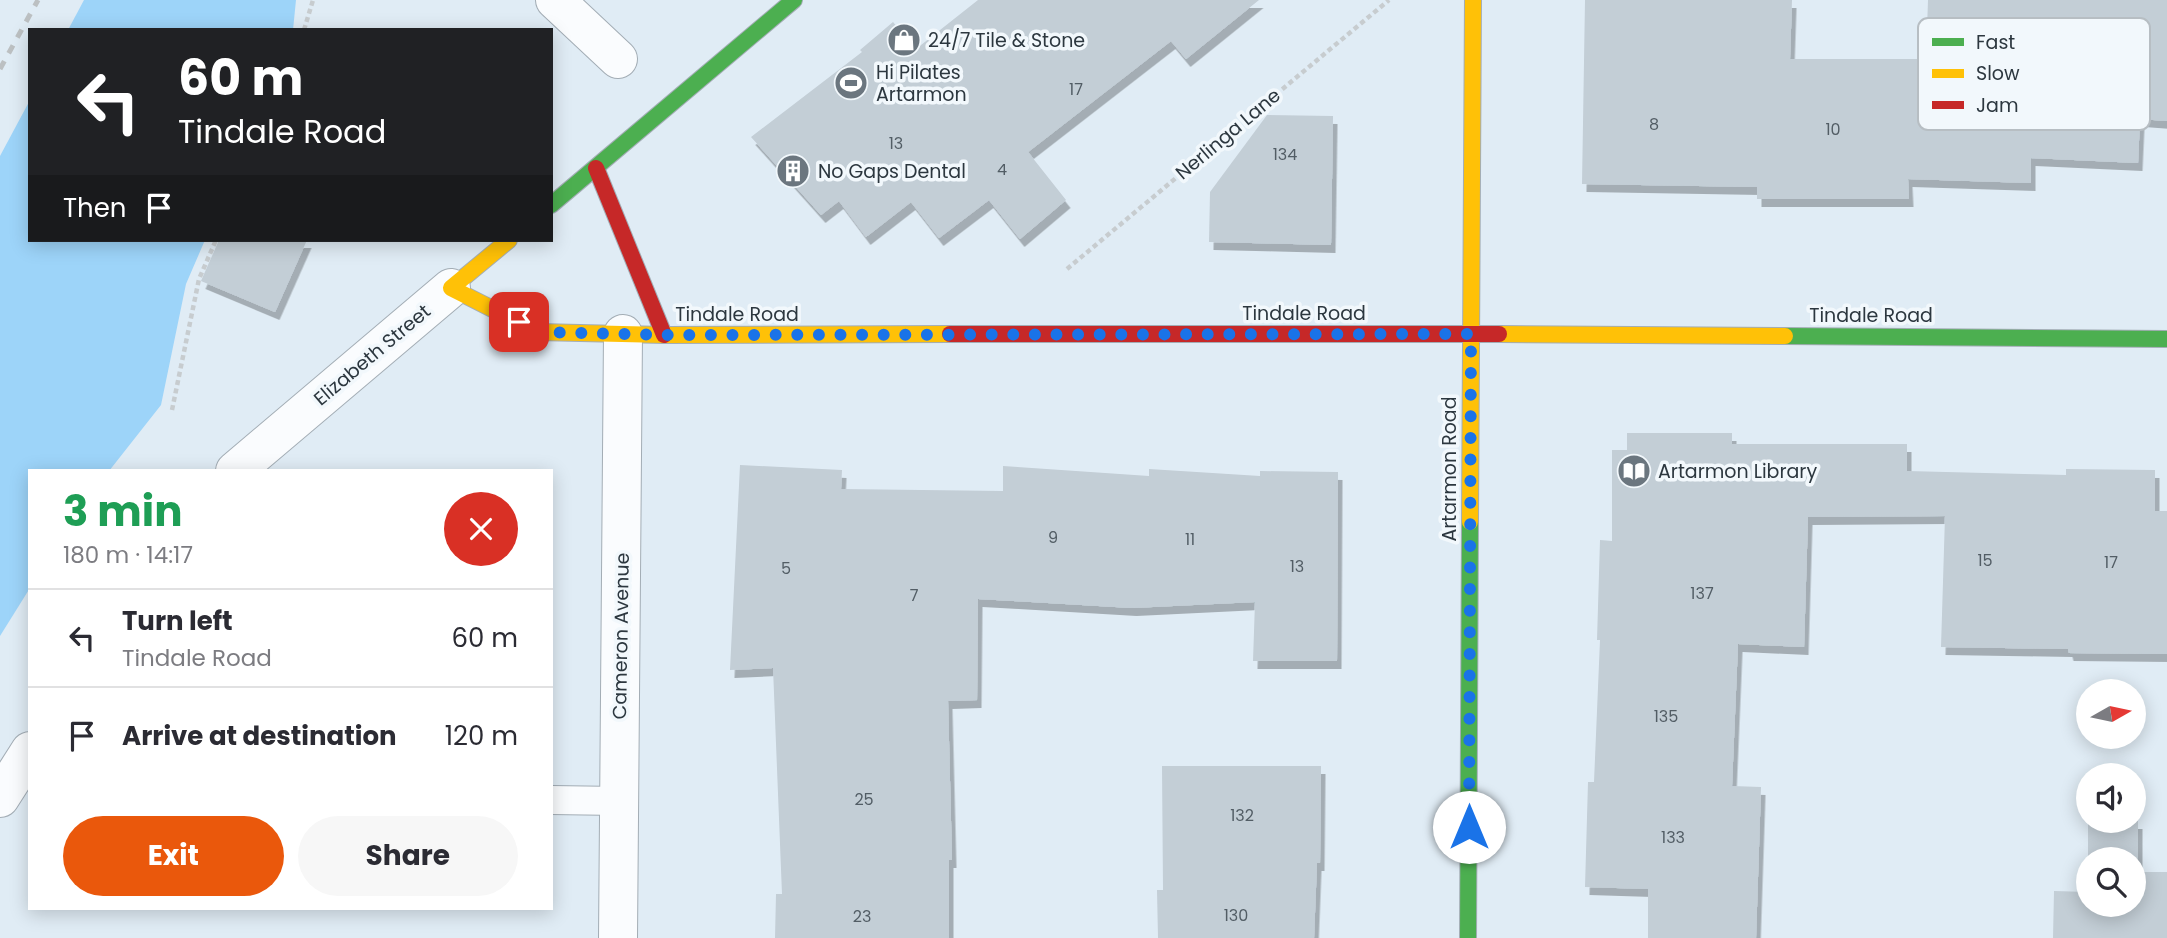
<!DOCTYPE html>
<html lang="en">
<head>
<meta charset="utf-8">
<style>
  body { margin:0; font-family:Poppins,sans-serif; background:#f7f7f7; color:#2b2b33; height:100vh; display:flex; flex-direction:column; font-size:26px; white-space:nowrap }
  * { box-sizing:border-box; margin:0 }
  p { font-size:23px; color:#7c7c81 }
  .icon { flex:none; width:38px; height:38px; fill:none; stroke:currentColor; stroke-width:2; stroke-linecap:round; stroke-linejoin:round }
  .map { position:relative; flex:1; overflow:hidden }
  .details { position:absolute; left:28px; top:469px; width:525px; height:441px; display:flex; flex-direction:column; background:#fff; border-radius:0px; box-shadow:0 4px 18px #0003 }
  .details>* { flex:none }
  .guide { position:absolute; left:28px; top:28px; width:525px; height:214px; border-radius:0px; box-shadow:0 4px 18px #0003; background:#202124; color:#fff; overflow:hidden }
  .needle { width:46px; rotate:81deg }
  .fabs { position:absolute; left:2076px; top:679px; display:grid; gap:14px }
  .fabs a { display:grid; place-items:center; width:70px; height:70px; border-radius:50%; background:#fff; box-shadow:0 4px 18px #0003; font-size:35px }
  .pin { position:absolute; display:grid; place-items:center; width:60px; height:60px; color:#fff; margin:-30px; border-radius:14px; box-shadow:0 4px 10px #0006 }
  .me { position:absolute; width:77px; margin:-38px; rotate:0deg; stroke-linejoin:round; filter:drop-shadow(0 0 5px #0008) }
  .turn { display:flex; align-items:center; gap:24px; height:147px; padding:0 35px; font-size:32px }
  .turn .icon { width:91px; height:91px; stroke-width:2.5 }
  .turn b { display:block; font-size:49px; line-height:60px }
  .then { display:flex; align-items:center; height:66px; padding:0 35px; background:#0003; gap:14px; font-size:26px }
  .round { display:grid; place-items:center; flex:none; width:74px; height:74px; border-radius:37px; background:#f7f7f7 }
  .headline { display:flex; align-items:center; justify-content:space-between; height:119px; padding:0 35px }
  h1 { font-size:42px; font-weight:700; line-height:52px; color:#1e9e55 }
  .cta { display:flex; gap:14px; margin-top:auto; padding:14px 35px }
  .cta a { flex:1; height:80px; border-radius:42px; background:#ea580c; color:#fff; font-size:28px; font-weight:700; line-height:80px; text-align:center }
  .cta a+a { background:#f7f7f7; color:#2b2b33 }
  ul { padding:0; list-style:none }
  li { display:flex; align-items:center; gap:21px; height:98px; padding:0 35px; border-top:2px solid #e1e1e2 }
  li div { flex:1 }
  li b { display:block; font-size:26px }
  li em { font-style:normal }
  .map>svg:first-child { display:block }
  .forest { fill:#9dd4f9 }
  .building { fill:#c3ced6; filter:url(#shadow) }
  .lines { fill:none; stroke-linecap:round; stroke-linejoin:round }
  .lane-casing { stroke:#a3adb5; stroke-width:30 }
  .street-casing { stroke:#a3adb5; stroke-width:40 }
  .fast-casing { stroke:#a3adb5; stroke-width:18 }
  .slow-casing { stroke:#a3adb5; stroke-width:18 }
  .jam-casing { stroke:#a3adb5; stroke-width:18 }
  .path { stroke:#c7cccf; stroke-width:4.5; stroke-dasharray:5 3.5; stroke-linecap:butt }
  .lane { stroke:#fafcfe; stroke-width:28 }
  .street { stroke:#fafcfe; stroke-width:38 }
  .fast { stroke:#4caf50; stroke-width:16 }
  .slow { stroke:#ffc107; stroke-width:16 }
  .jam { stroke:#c62828; stroke-width:16 }
  .rail { stroke:#bcc0c2; stroke-width:5; stroke-dasharray:9 9; stroke-linecap:butt }
  .route { stroke:#1a73e8; stroke-width:12; stroke-dasharray:0 21.6 }
  .labels { text-anchor:middle; dominant-baseline:central; stroke-width:7; stroke-linejoin:round; paint-order:stroke }
  .number-label { font-size:16px; fill:#525d65 }
  .poi-label { font-size:19px; fill:#2c373f; stroke:#f2f8fc; text-anchor:start }
  .street-label { font-size:19px; fill:#2c373f; stroke:#f2f8fc }
  .key { fill:#f2f8fc; stroke:#b7bec3; stroke-width:2 }
  .key-label { font-size:19px; fill:#2c373f }
</style>
</head>
<body>
<div class="map">
<svg width="2167" height="938" viewBox="0 0 2167 938">
  <defs>
    <filter id="shadow"><feDropShadow dx="4.5" dy="8" stdDeviation="0" flood-color="#0004"/></filter>
  </defs>
  <rect width="100%" height="100%" fill="#e0ecf5"/>
  <!-- forest -->
  <g class="forest">
    <path d="M 84,0 L 296,0 L 293,30 L 68,30 Z"/>
    <path d="M 30,100 L 30,240 L 205,240 L 186,284 L 161,405 L 109,471 L 30,471 L 30,588 L 0,636 L 0,156 Z"/>
  </g>
  <!-- building -->
  <g class="building">
    <path d="M 978,0 L 1259,0 L 1186,59 L 1171,41 L 1028,152 L 1066,200 L 1020,239 L 989,200 L 939,238 L 911,202 L 866,237 L 839,201 L 821,215 L 751,137 L 862,52 L 860,50 L 893,22 L 916,49 Z"/>
    <path d="M 1585,0 L 1792,0 L 1790,59 L 1926,59 L 1928,0 L 2167,0 L 2167,121 L 2140,119 L 2138,163 L 2031,158 L 2031,183 L 1908,179 L 1909,199 L 1757,199 L 1757,187 L 1582,184 Z"/>
    <path d="M 1267,115 L 1333,116 L 1331,245 L 1209,242 L 1210,192 Z"/>
    <path d="M 219,240 L 307,240 L 275,312 L 201,281 Z"/>
    <path d="M 1627,433 L 1732,433 L 1732,444 L 1907,444 L 1907,471 L 2066,475 L 2066,469 L 2155,470 L 2155,511 L 2167,511 L 2167,654 L 2069,653 L 2068,649 L 1941,647 L 1945,516 L 1808,517 L 1804,647 L 1738,644 L 1732,786 L 1761,787 L 1756,938 L 1648,938 L 1648,889 L 1585,887 L 1588,782 L 1594,782 L 1600,640 L 1597,640 L 1600,540 L 1612,541 L 1612,450 L 1627,450 Z"/>
    <path d="M 740,465 L 842,470 L 841,489 L 1003,491 L 1003,466 L 1149,476 L 1149,469 L 1260,476 L 1260,471 L 1338,472 L 1337,661 L 1253,661 L 1255,602 L 1132,608 L 978,599 L 977,700 L 948,701 L 952,860 L 949,860 L 949,938 L 775,938 L 776,894 L 782,894 L 773,668 L 730,670 Z"/>
    <path d="M 1162,766 L 1321,766 L 1320,863 L 1317,863 L 1314,938 L 1158,938 L 1157,890 L 1163,890 Z"/>
    <path d="M 2088,821 L 2138,821 L 2138,872 L 2167,872 L 2167,938 L 2053,938 L 2054,891 L 2088,892 L 2088,905 L 2133,905 L 2133,859 L 2088,859 Z"/>
  </g>
  <g class="lines">
    <defs>
      <path id="lane" d="M 551,800 L 619,801"/>
      <g id="street">
        <path d="M 555,0 L 618,59"/>
        <path d="M 235,471 L 451,288"/>
        <path d="M 0,798 L 30,751"/>
        <path d="M 618,938 L 623,334"/>
      </g>
      <g id="fast">
        <path d="M 551,205 L 794,0"/>
        <path d="M 1785,336 L 2167,339"/>
        <path d="M 1468,938 L 1470,522"/>
      </g>
      <g id="slow">
        <path d="M 509,240 L 451,288 L 538,332 L 664,335 L 950,334"/>
        <path d="M 1499,334 L 1785,336"/>
        <path d="M 1470,522 L 1473,0"/>
      </g>
      <g id="jam">
        <path d="M 596,168 L 664,335"/>
        <path d="M 950,334 L 1499,334"/>
      </g>
    </defs>
    <!-- lane casing -->
    <use href="#lane" class="lane-casing"/>
    <!-- street casing -->
    <use href="#street" class="street-casing"/>
    <!-- fast casing -->
    <use href="#fast" class="fast-casing"/>
    <!-- slow casing -->
    <use href="#slow" class="slow-casing"/>
    <!-- jam casing -->
    <use href="#jam" class="jam-casing"/>
    <!-- path -->
    <g class="path">
      <path d="M 304,30 L 313,0"/>
      <path d="M 1067,269 L 1389,0"/>
      <path d="M 172,410 L 199,279 L 216,240"/>
    </g>
    <!-- lane -->
    <use href="#lane" class="lane"/>
    <!-- street -->
    <use href="#street" class="street"/>
    <!-- fast -->
    <use href="#fast" class="fast"/>
    <!-- slow -->
    <use href="#slow" class="slow"/>
    <!-- jam -->
    <use href="#jam" class="jam"/>
    <!-- rail -->
    <path class="rail" d="M 0,69 L 38,0"/>
  </g>
  <g class="lines">
    <!-- route -->
    <path class="route" d="M 519,322 L 538,332 L 664,335 L 1471,334 L 1469,827"/>
  </g>
  <!-- icons -->
  <defs>
    <symbol id="shop-disc" viewBox="-11 -11 22 22"><circle r="9.5" fill="#6b767f" stroke="#f2f8fc"/><path d="M-5-2.5h2.3a2.7 3.5 0 0 1 5.4 0H5L5.5 6h-11ZM-1.5-2.5h3a1.5 2.3 0 0 0-3 0Z" fill="#fff"/></symbol>
    <symbol id="stadium-disc" viewBox="-11 -11 22 22"><circle r="9.5" fill="#6b767f" stroke="#f2f8fc"/><path d="M0-5a6.5 5 0 1 0 0 10a6.5 5 0 1 0 0-10ZM-3.5-1.8h7v3.6h-7Z" fill="#fff"/></symbol>
    <symbol id="building-disc" viewBox="-11 -11 22 22"><circle r="9.5" fill="#6b767f" stroke="#f2f8fc"/><path d="M-4-6H4V6H1V3H-1V6H-4ZM-2.5-4.3h1.7v1.8h-1.7ZM.8-4.3h1.7v1.8H.8ZM-2.5-1h1.7V.8h-1.7ZM.8-1h1.7V.8H.8Z" fill="#fff"/></symbol>
    <symbol id="library-disc" viewBox="-11 -11 22 22"><circle r="9.5" fill="#6b767f" stroke="#f2f8fc"/><path d="M-6-4Q-3-5.5-.7-3.5V5Q-3 3-6 4ZM6-4Q3-5.5 .7-3.5V5Q3 3 6 4Z" fill="#fff"/></symbol>
  </defs>
  <g fill-rule="evenodd">
    <use href="#shop-disc" x="885" y="21" width="38" height="38"/>
    <use href="#stadium-disc" x="832" y="64" width="38" height="38"/>
    <use href="#building-disc" x="774" y="152" width="38" height="38"/>
    <use href="#library-disc" x="1615" y="452" width="38" height="38"/>
  </g>
  <g class="labels">
    <!-- number labels -->
    <g class="number-label">
      <text x="1076" y="89">17</text>
      <text x="1654" y="124">8</text>
      <text x="1833" y="129">10</text>
      <text x="896" y="143">13</text>
      <text x="1285" y="154">134</text>
      <text x="1002" y="169">4</text>
      <text x="1053" y="537">9</text>
      <text x="1190" y="539">11</text>
      <text x="1985" y="560">15</text>
      <text x="2111" y="562">17</text>
      <text x="1297" y="566">13</text>
      <text x="786" y="568">5</text>
      <text x="1702" y="593">137</text>
      <text x="914" y="595">7</text>
      <text x="1666" y="716">135</text>
      <text x="864" y="799">25</text>
      <text x="1242" y="815">132</text>
      <text x="1673" y="837">133</text>
      <text x="1236" y="915">130</text>
      <text x="862" y="916">23</text>
    </g>
    <!-- poi labels -->
    <g class="poi-label">
      <text x="928" y="40">24/7 Tile &amp; Stone</text>
      <text x="876" y="72">Hi Pilates<tspan x="876" dy="22">Artarmon</tspan></text>
      <text x="818" y="171">No Gaps Dental</text>
      <text x="1658" y="471">Artarmon Library</text>
    </g>
    <!-- street labels -->
    <g class="street-label">
      <text transform="translate(1228 134) rotate(-40)">Nerlinga Lane</text>
      <text x="1304" y="313">Tindale Road</text>
      <text x="737" y="314">Tindale Road</text>
      <text x="1871" y="315">Tindale Road</text>
      <text transform="translate(372 355) rotate(-40)">Elizabeth Street</text>
      <text transform="translate(1449 469) rotate(-90)">Artarmon Road</text>
      <text transform="translate(621 636) rotate(-89)">Cameron Avenue</text>
    </g>
  </g>
  <!-- legend -->
  <rect x="1918" y="18" width="232" height="112" rx="10" class="key"/>
  <rect x="1932" y="38" width="32" height="8" fill="#4caf50"/>
  <rect x="1932" y="69" width="32" height="9" fill="#ffc107"/>
  <rect x="1932" y="101" width="32" height="8" fill="#c62828"/>
  <g class="key-label">
    <text x="1976" y="49">Fast</text>
    <text x="1976" y="80">Slow</text>
    <text x="1976" y="112">Jam</text>
  </g>
</svg>
<div class="fabs">
<a><svg class="needle" viewBox="-14 -14 28 28"><path d="M0-13l5 13h-10z" fill="#e53935"/><path d="M0 13l5-13h-10z" fill="#7c7c81"/></svg></a>
<a><svg class="icon" aria-label="sound" viewBox="0 0 24 24"><path d="M4 9h4l5-4v14l-5-4H4zM17 9q2 3 0 6"/></svg></a>
<a><svg class="icon" aria-label="search" viewBox="0 0 24 24"><circle cx="10" cy="10" r="6"/><path d="M15 15l6 6"/></svg></a>
</div>
<div class="pin" style="left:519px;top:322px;background:#d93025"><svg class="icon" aria-label="arrive" viewBox="0 0 24 24"><path d="M6 21V4h12l-3 4 3 4H6"/></svg></div>
<svg class="me" style="left:1469px;top:827px" viewBox="-20 -20 40 40"><circle r="19" fill="#fff"/><path d="M0-13L10 11 0 6-10 11z" fill="#1a73e8"/></svg>
<div class="guide">
<div class="turn"><svg class="icon" aria-label="left" viewBox="0 0 24 24"><path d="M17 20v-9H6M10 6l-5 5 5 5"/></svg><div><b>60 m</b>Tindale Road</div></div>
<div class="then">Then<svg class="icon" aria-label="arrive" viewBox="0 0 24 24"><path d="M6 21V4h12l-3 4 3 4H6"/></svg></div>
</div>
<section class="details">
<div class="headline"><div><h1>3 min</h1><p>180 m · 14:17</p></div><a class="round" style="background:#d93025;color:#fff"><svg class="icon" aria-label="close" viewBox="0 0 24 24"><path d="M6 6l12 12M18 6L6 18"/></svg></a></div>
<ul>
<li><svg class="icon" aria-label="left" viewBox="0 0 24 24"><path d="M17 20v-9H6M10 6l-5 5 5 5"/></svg><div><b>Turn left</b><p>Tindale Road</p></div><em>60 m</em></li>
<li><svg class="icon" aria-label="arrive" viewBox="0 0 24 24"><path d="M6 21V4h12l-3 4 3 4H6"/></svg><div><b>Arrive at destination</b></div><em>120 m</em></li>
</ul>
<div class="cta"><a>Exit</a><a>Share</a></div>
</section>
</div>
</body>
</html>
